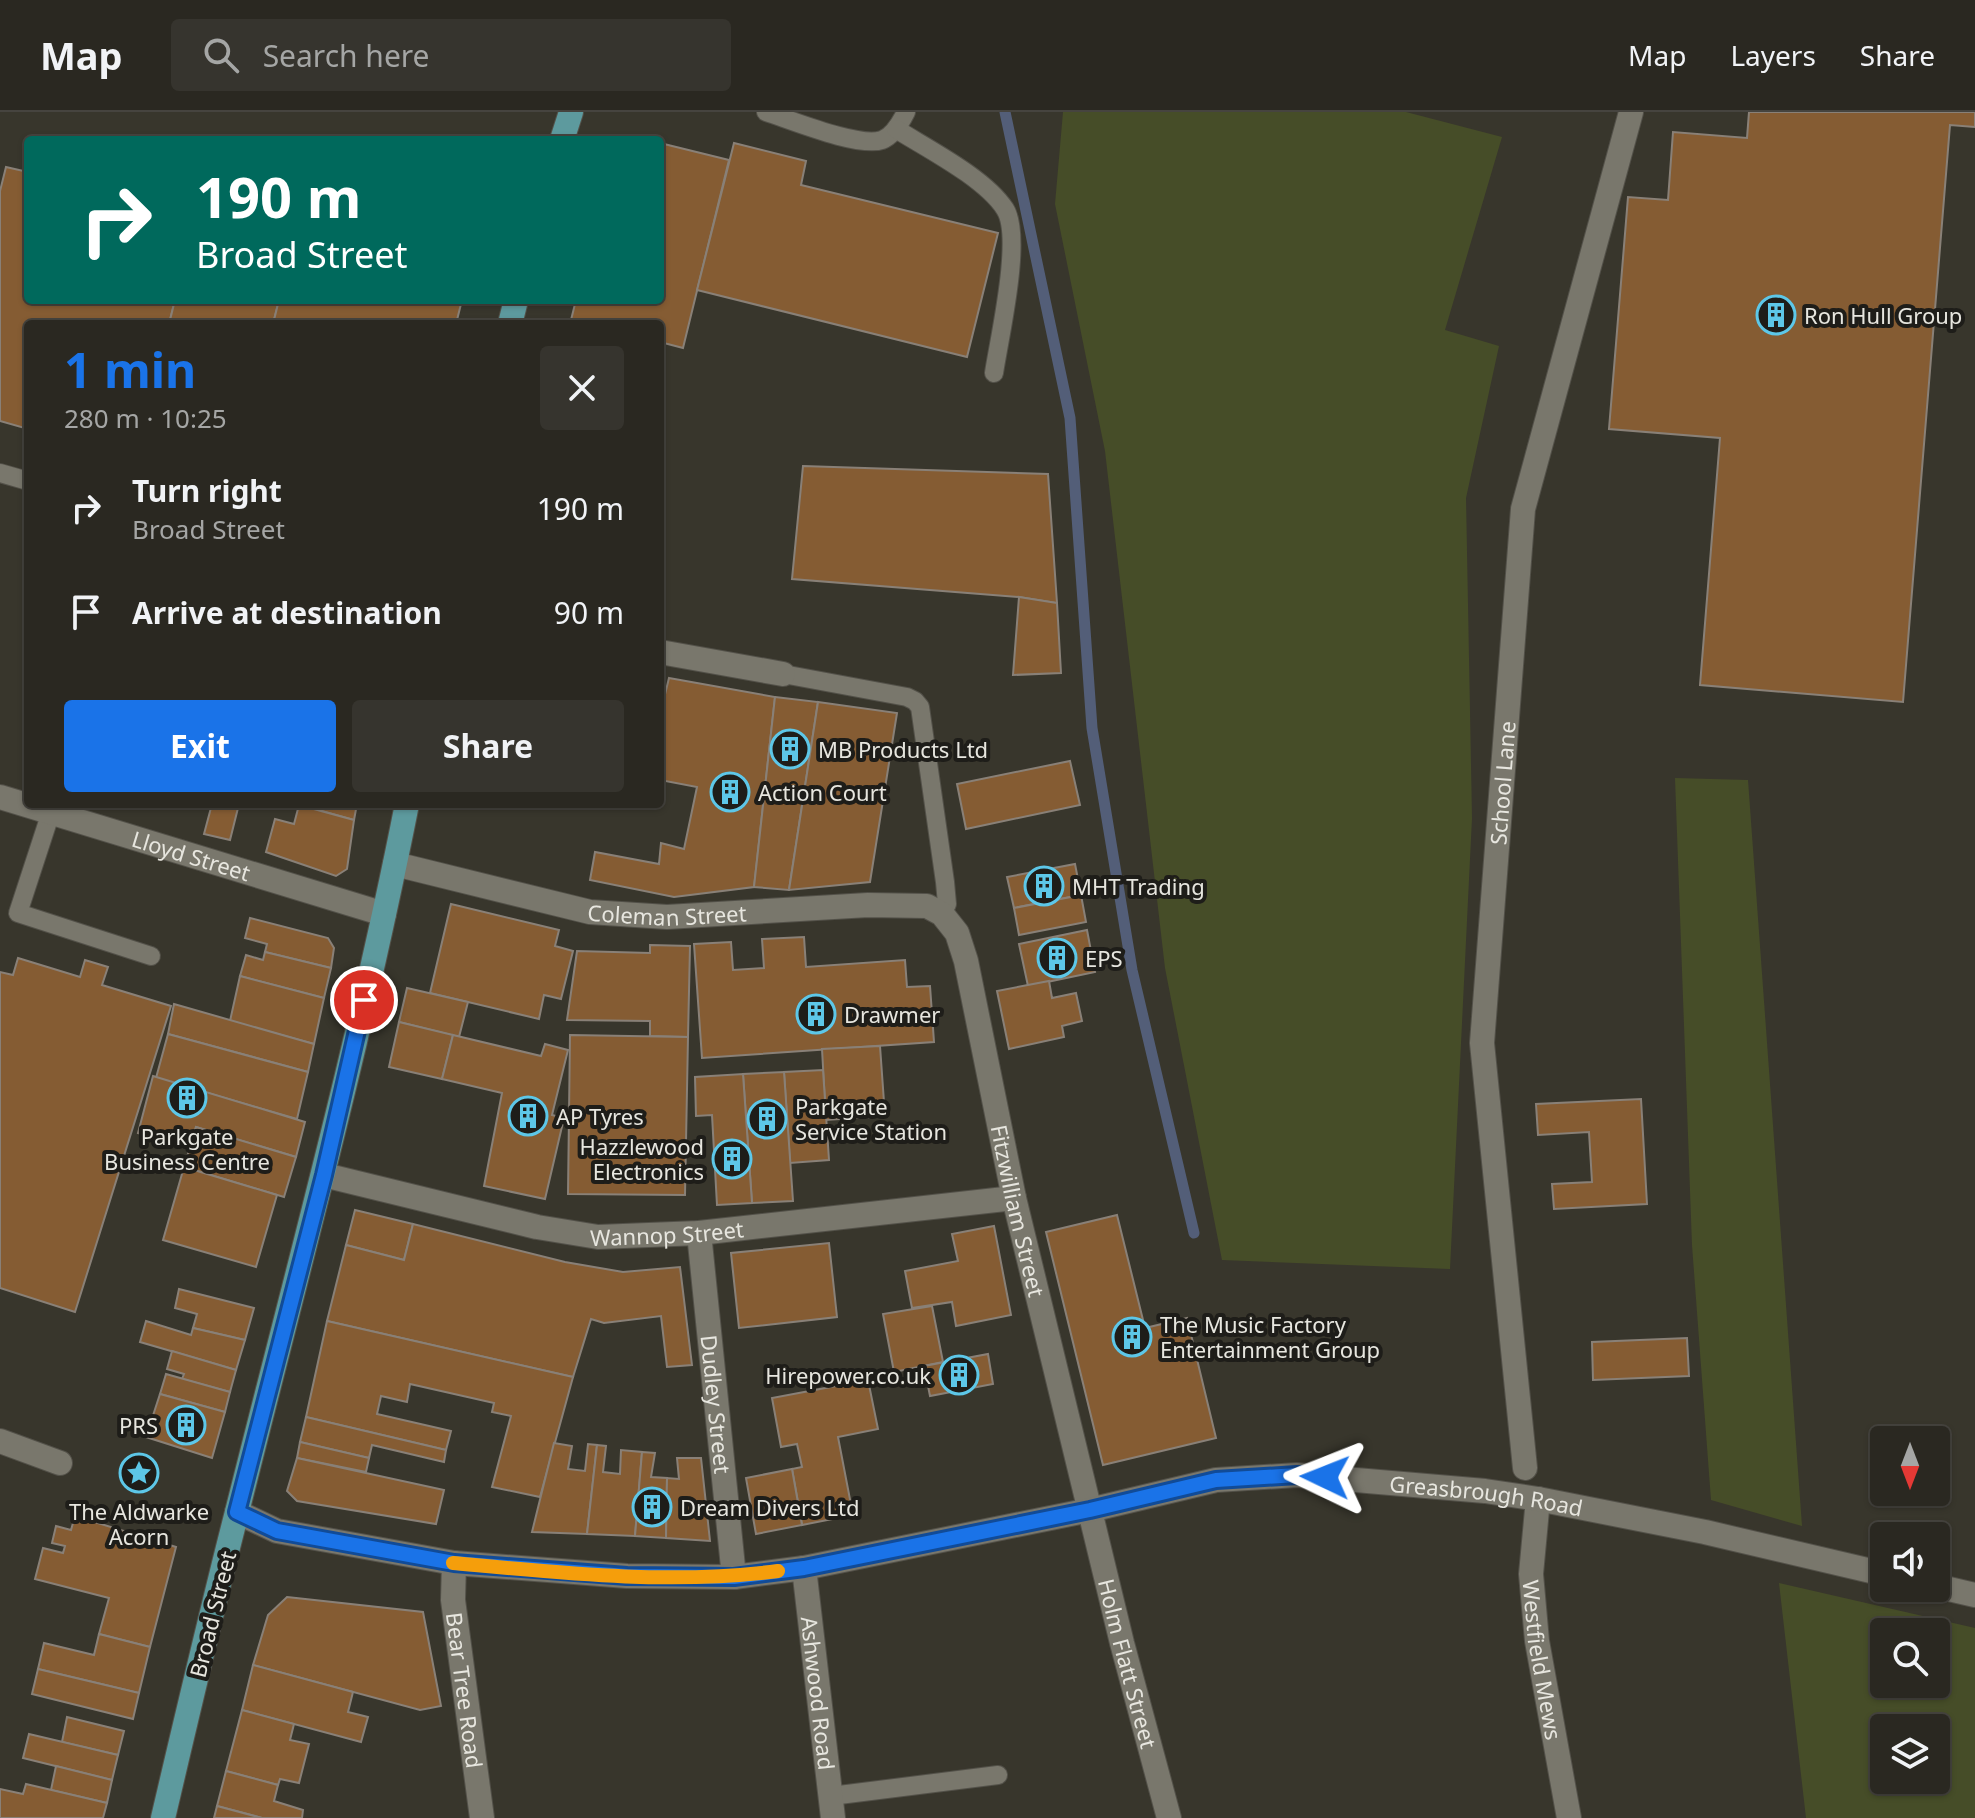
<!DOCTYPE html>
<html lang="en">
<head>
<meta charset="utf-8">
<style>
  body { margin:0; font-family:"Noto Sans",sans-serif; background:#36342e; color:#f1f3f6; height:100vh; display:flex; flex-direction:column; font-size:30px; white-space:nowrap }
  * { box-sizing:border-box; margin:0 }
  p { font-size:26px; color:#a5a6a5 }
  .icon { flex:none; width:44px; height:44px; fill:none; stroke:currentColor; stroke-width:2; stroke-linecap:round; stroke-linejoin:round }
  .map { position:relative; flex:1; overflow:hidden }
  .details { position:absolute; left:24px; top:208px; width:640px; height:488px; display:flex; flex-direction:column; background:#2a2821; border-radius:8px; box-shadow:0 2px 6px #0004,0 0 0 2px #46443f }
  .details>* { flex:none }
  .banner { position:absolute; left:24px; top:24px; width:640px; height:168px; border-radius:8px; box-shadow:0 2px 6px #0004,0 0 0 2px #46443f; background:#00695c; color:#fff; overflow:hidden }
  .needle { width:52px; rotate:180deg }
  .buttons { position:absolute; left:1870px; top:1314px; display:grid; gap:16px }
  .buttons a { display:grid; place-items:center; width:80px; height:80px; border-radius:8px; background:#2a2821; box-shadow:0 2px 6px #0004,0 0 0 2px #46443f; font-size:40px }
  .pin { position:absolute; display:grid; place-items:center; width:68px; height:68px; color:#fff; margin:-34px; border:4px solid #fff; border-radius:50%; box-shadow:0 2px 8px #0007 }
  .me { position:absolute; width:88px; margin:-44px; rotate:272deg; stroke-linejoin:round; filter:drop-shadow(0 0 6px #0008) }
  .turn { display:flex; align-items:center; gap:28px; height:168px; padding:0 40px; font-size:36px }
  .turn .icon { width:104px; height:104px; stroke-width:2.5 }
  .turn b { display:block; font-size:56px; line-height:68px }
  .round { display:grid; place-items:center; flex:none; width:84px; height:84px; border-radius:8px; background:#36342e }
  .summary { display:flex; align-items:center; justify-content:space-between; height:136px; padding:0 40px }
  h1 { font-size:48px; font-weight:700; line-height:60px; color:#1a73e8 }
  .primary-button { display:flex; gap:16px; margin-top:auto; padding:16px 40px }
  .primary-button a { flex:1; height:92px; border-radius:8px; background:#1a73e8; color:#fff; font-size:32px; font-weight:700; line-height:92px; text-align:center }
  .primary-button a+a { background:#36342e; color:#f1f3f6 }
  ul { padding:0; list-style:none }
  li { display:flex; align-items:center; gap:24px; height:104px; padding:0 40px }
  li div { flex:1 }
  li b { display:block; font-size:30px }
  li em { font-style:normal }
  header { display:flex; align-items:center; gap:48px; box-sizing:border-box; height:112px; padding:0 40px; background:#2a2821; border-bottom:2px solid #46443f }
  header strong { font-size:38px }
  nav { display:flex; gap:44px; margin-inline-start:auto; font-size:28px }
  .search { width:560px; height:72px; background:#36342e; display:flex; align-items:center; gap:20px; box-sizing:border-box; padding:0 28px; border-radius:8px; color:#a5a6a5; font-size:30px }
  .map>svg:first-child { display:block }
  .green { fill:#464d28; fill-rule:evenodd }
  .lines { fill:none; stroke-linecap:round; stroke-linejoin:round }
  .stream { stroke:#535e78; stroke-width:11 }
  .building { fill:#855c33; stroke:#898077; stroke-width:2 }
  .lane-casing { stroke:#535149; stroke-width:20 }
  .street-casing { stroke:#535149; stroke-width:26 }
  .primary-casing { stroke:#535149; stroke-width:26 }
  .lane { stroke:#79776c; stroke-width:18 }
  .street { stroke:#79776c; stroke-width:24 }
  .primary { stroke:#5d9a9e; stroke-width:24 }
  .route-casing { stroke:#114b97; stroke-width:20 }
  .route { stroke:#1a73e8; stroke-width:14 }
  .slow { stroke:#f59e0b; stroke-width:14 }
  .labels { text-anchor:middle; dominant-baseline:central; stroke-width:8; stroke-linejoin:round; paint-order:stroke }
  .poi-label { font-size:22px; fill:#e7e6df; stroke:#1e1d19; text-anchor:start }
  .street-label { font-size:22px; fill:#e7e6df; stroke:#1e1d19 }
</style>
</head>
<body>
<header>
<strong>Map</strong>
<div class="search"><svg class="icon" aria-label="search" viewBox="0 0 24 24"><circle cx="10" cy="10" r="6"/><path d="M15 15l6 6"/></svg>Search here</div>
<nav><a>Map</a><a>Layers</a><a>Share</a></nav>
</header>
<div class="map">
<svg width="1975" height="1706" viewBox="0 0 1975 1706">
  <rect width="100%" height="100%" fill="#38362c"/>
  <!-- green -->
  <g class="green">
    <path d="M 1063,0 L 1406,0 L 1502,25 L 1445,218 L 1499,234 L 1466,386 L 1472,706 L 1450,1157 L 1222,1148 L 1165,856 L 1105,339 L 1055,92 Z"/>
    <path d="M 1675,666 L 1748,668 L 1802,1414 L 1711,1388 L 1692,1133 Z"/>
    <path d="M 1779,1471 L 1975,1516 L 1975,1706 L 1806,1706 ZM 1884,1520 L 1936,1520 L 1936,1572 L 1884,1572 ZM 1884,1616 L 1936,1616 L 1936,1668 L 1884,1668 Z"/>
  </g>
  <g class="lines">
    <!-- stream -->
    <path class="stream" d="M 1005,0 L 1070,306 L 1092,616 L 1132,858 L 1194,1121"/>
  </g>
  <!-- building -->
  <g class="building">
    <path d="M 1749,0 L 1975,0 L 1975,15 L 1950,13 L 1903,590 L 1700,573 L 1720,326 L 1609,317 L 1628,85 L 1668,88 L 1673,20 L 1747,26 Z"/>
    <path d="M 660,31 L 729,48 L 683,236 L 660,230 L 660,212 L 585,212 L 571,208 L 576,188 L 660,188 Z"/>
    <path d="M 734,31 L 806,49 L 801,73 L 998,121 L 967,245 L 697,178 Z"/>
    <path d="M 6,55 L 28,60 L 28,188 L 175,188 L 169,212 L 28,212 L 28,317 L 0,309 L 0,79 Z"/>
    <path d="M 175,188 L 279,188 L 273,212 L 169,212 Z"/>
    <path d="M 279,188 L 462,188 L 456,212 L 273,212 Z"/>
    <path d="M 803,354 L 1048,362 L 1057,491 L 1019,485 L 792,467 Z"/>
    <path d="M 1019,485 L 1057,491 L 1061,561 L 1013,563 Z"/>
    <path d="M 669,566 L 775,585 L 754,775 L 674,785 L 590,768 L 595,740 L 659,752 L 661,731 L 684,737 L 697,675 L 660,668 L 660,603 Z"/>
    <path d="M 775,585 L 818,590 L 789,778 L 754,775 Z"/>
    <path d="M 818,590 L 897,601 L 870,770 L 789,778 Z"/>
    <path d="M 1070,649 L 1080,693 L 966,717 L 957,672 Z"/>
    <path d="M 212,692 L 239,692 L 230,728 L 204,722 Z"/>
    <path d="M 297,692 L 357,692 L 354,708 Z"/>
    <path d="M 299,693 L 354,708 L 347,757 L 336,764 L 266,740 L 275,707 L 294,712 Z"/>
    <path d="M 1075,752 L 1081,783 L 1014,796 L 1007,765 Z"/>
    <path d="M 1081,783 L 1086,810 L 1019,823 L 1014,796 Z"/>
    <path d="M 451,792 L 559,818 L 555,834 L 573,839 L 561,887 L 544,883 L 539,907 L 430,881 Z"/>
    <path d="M 250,806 L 328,826 L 334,836 L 331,856 L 265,840 L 267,832 L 245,826 Z"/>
    <path d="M 1087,818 L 1095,860 L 1028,874 L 1019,832 Z"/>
    <path d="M 804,825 L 806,855 L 905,848 L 907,875 L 930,874 L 934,930 L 702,946 L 694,832 L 731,830 L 733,858 L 764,856 L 762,827 Z"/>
    <path d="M 650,833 L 690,834 L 688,925 L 650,924 L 650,909 L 567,908 L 577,839 L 650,841 Z"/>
    <path d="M 265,840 L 331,856 L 324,886 L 240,864 L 246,843 L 263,848 Z"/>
    <path d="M 18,846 L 80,865 L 85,848 L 108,855 L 102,873 L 171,894 L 75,1200 L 0,1176 L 0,860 L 13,863 Z"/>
    <path d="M 240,864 L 324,886 L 314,932 L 230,909 Z"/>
    <path d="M 1049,869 L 1052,886 L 1076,881 L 1082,909 L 1062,914 L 1064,925 L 1009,937 L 997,879 Z"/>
    <path d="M 407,876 L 468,890 L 459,925 L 399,910 Z"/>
    <path d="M 174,892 L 314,932 L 308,960 L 168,922 Z"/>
    <path d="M 399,910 L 453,923 L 442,967 L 389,955 Z"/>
    <path d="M 168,922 L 308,960 L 297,1007 L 156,966 Z"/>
    <path d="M 453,923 L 541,944 L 545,932 L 568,938 L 552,1003 L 564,1006 L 545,1087 L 484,1074 L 502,981 L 442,967 Z"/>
    <path d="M 570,923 L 688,925 L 685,1083 L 568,1082 Z"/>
    <path d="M 880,934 L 885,1004 L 826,1008 L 822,937 Z"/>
    <path d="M 823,958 L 829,1048 L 790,1051 L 784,960 Z"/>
    <path d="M 784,960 L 793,1089 L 752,1091 L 743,962 Z"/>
    <path d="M 743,962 L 752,1091 L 717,1093 L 712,1003 L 696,1004 L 695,965 Z"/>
    <path d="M 153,964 L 305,1010 L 296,1045 L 196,1015 L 190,1036 L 138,1021 Z"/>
    <path d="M 1641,987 L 1647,1092 L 1554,1097 L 1552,1072 L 1592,1070 L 1589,1020 L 1538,1023 L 1536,992 Z"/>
    <path d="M 196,1015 L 296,1045 L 284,1085 L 184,1055 Z"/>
    <path d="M 184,1055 L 277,1083 L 256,1155 L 163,1128 Z"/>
    <path d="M 355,1098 L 413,1112 L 404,1148 L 346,1133 Z"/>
    <path d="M 1117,1103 L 1145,1216 L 1187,1206 L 1216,1326 L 1103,1353 L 1046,1120 Z"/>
    <path d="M 413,1112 L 565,1150 L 623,1160 L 680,1155 L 692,1253 L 667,1255 L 661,1204 L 604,1211 L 591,1207 L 573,1265 L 327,1209 L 346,1133 L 404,1148 Z"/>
    <path d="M 994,1114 L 1011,1203 L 956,1214 L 952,1190 L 912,1196 L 905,1159 L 958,1149 L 952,1122 Z"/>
    <path d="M 829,1131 L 837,1205 L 739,1216 L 731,1141 Z"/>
    <path d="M 179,1177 L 254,1196 L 245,1228 L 193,1216 L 197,1202 L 175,1196 Z"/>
    <path d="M 932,1194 L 943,1250 L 894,1260 L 883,1202 Z"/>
    <path d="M 146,1209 L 191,1223 L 193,1216 L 245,1228 L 236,1258 L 140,1230 Z"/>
    <path d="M 327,1209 L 573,1265 L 540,1385 L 492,1375 L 511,1304 L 492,1300 L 494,1291 L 410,1272 L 407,1290 L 381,1284 L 377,1302 L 451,1319 L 446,1338 L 306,1305 Z"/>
    <path d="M 1687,1226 L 1689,1264 L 1593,1268 L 1592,1230 Z"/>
    <path d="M 172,1239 L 236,1258 L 230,1280 L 182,1267 L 184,1262 L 167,1257 Z"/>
    <path d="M 988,1242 L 993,1272 L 930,1284 L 924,1254 Z"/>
    <path d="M 166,1262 L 230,1280 L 225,1300 L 160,1282 Z"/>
    <path d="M 868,1268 L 878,1317 L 838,1325 L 853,1403 L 802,1413 L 792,1357 L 802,1355 L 797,1332 L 781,1335 L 772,1286 Z"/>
    <path d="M 160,1282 L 225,1300 L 212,1346 L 146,1325 Z"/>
    <path d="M 306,1305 L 446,1338 L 444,1350 L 372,1333 L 369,1346 L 300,1330 Z"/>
    <path d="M 300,1330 L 369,1346 L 366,1360 L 297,1346 Z"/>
    <path d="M 554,1331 L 572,1334 L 568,1357 L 585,1359 L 588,1332 L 597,1333 L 587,1422 L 532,1420 Z"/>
    <path d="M 597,1333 L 606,1334 L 603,1360 L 620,1362 L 621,1338 L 642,1340 L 635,1424 L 587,1422 Z"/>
    <path d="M 642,1340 L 655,1341 L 651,1365 L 667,1366 L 666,1426 L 635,1424 Z"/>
    <path d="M 297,1346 L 444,1378 L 436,1412 L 297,1389 L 287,1379 Z"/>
    <path d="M 677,1346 L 701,1346 L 710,1429 L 666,1426 L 667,1366 L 679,1367 Z"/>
    <path d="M 792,1357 L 802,1413 L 756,1422 L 746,1366 Z"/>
    <path d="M 75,1404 L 176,1435 L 150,1535 L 99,1522 L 109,1486 L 35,1467 L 43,1436 L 63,1441 L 65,1434 L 52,1431 L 56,1414 L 71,1418 Z"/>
    <path d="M 287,1485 L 423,1500 L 441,1594 L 420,1598 L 253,1553 L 268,1503 Z"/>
    <path d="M 99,1522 L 150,1535 L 139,1581 L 38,1557 L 44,1531 L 94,1543 Z"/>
    <path d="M 253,1553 L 353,1580 L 348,1600 L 368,1605 L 361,1630 L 242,1598 Z"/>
    <path d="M 38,1557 L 139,1581 L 133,1607 L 32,1582 Z"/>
    <path d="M 242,1598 L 294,1612 L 290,1628 L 309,1632 L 299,1671 L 280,1667 L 278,1673 L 226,1659 Z"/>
    <path d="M 67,1605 L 124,1619 L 118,1643 L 62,1630 Z"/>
    <path d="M 29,1622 L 118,1643 L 112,1668 L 23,1646 Z"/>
    <path d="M 56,1654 L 112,1668 L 107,1691 L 51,1678 Z"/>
    <path d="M 226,1659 L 278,1673 L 274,1689 L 303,1698 L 302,1706 L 262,1706 L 217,1694 Z"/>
    <path d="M 26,1672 L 107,1691 L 103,1706 L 0,1706 L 0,1677 L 23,1682 Z"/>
    <path d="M 217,1694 L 262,1706 L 214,1706 Z"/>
  </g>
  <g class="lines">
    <defs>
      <g id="lane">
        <path d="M 766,0 C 791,8 859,36 882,28 C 893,24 901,10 906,0"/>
        <path d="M 896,17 C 928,37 985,66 1005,97 C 1023,125 999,227 994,261"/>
        <path d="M 0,361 L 28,369"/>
        <path d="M 783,562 L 907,585 L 915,589 L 920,595 L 945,770 L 947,792 L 942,802"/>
        <path d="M 51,700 L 18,801 L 151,844"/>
        <path d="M 831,1684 L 998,1663"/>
      </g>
      <g id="street">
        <path d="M 660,540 L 783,562"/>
        <path id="s1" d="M 0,685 L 384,802"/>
        <path id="s2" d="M 395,752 L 590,800 L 667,805 L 868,793 L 927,794 L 942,802 L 957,821 L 966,849 L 1014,1086 L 1122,1531 L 1169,1706"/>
        <path id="s3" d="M 324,1063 L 537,1115 L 598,1125 L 699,1121 L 1014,1086"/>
        <path id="s4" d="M 699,1121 L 734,1465"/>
        <path d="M 0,1329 L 60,1351"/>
        <path id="s5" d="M 1525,1356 L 1482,931 L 1523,397 L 1631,0"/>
        <path id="s6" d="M 1538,1387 L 1531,1462 L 1537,1529 L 1569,1706"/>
        <path id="s7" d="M 237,1400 L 277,1419 L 454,1451 L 627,1464 L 734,1465 L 804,1456 L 1090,1398 L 1216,1368 L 1297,1363 L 1485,1379 L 1538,1387 L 1705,1420 L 1884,1462"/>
        <path id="s8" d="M 454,1451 L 453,1488 L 482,1706"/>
        <path id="s9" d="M 804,1456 L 833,1706"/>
        <path d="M 1936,1474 L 1975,1483"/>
      </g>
      <g id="primary">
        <path d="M 562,28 L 571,0"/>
        <path d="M 510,212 L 516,188"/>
        <path d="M 163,1706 C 187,1604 211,1501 237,1400 C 296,1164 360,930 407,692"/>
      </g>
    </defs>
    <!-- lane casing -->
    <use href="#lane" class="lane-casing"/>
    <!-- street casing -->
    <use href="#street" class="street-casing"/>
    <!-- primary casing -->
    <use href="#primary" class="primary-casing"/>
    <!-- lane -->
    <use href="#lane" class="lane"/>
    <!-- street -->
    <use href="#street" class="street"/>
    <!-- primary -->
    <use href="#primary" class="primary"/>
  </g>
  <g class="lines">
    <defs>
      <path id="route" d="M 364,888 L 324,1063 L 237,1400 L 277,1419 L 454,1451 L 627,1464 L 734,1465 L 804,1456 L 1090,1398 L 1216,1368 L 1297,1363 L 1325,1365"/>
    </defs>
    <!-- route casing -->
    <use href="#route" class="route-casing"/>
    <!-- route -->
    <use href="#route" class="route"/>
    <!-- slow -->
    <path class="slow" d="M 453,1451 C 560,1461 671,1473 778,1459"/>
  </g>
  <!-- icons -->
  <defs>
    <symbol id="building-ring" viewBox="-11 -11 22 22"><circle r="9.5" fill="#1e1d19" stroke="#5dc7e8" stroke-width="1.5"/><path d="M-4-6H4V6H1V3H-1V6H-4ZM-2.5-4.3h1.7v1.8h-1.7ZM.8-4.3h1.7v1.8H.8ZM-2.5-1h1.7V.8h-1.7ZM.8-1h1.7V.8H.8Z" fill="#5dc7e8"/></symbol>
    <symbol id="sight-ring" viewBox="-11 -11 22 22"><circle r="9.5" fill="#1e1d19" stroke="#5dc7e8" stroke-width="1.5"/><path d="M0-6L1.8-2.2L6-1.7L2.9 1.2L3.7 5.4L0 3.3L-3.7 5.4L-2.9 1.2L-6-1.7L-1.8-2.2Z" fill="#5dc7e8"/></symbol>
  </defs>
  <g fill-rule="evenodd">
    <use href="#building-ring" x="1754" y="181" width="44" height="44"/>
    <use href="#building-ring" x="768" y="615" width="44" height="44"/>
    <use href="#building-ring" x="708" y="658" width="44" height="44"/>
    <use href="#building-ring" x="1022" y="752" width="44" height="44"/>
    <use href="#building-ring" x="1035" y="824" width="44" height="44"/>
    <use href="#building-ring" x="794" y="880" width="44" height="44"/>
    <use href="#building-ring" x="165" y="964" width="44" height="44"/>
    <use href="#building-ring" x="506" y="982" width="44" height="44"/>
    <use href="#building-ring" x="745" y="985" width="44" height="44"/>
    <use href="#building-ring" x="710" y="1025" width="44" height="44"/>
    <use href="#building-ring" x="1110" y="1203" width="44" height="44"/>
    <use href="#building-ring" x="937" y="1241" width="44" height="44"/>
    <use href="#building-ring" x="164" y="1291" width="44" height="44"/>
    <use href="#sight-ring" x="117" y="1339" width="44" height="44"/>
    <use href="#building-ring" x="630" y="1373" width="44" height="44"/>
  </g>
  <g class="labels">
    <!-- poi labels -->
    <g class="poi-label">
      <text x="1804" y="203">Ron Hull Group</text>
      <text x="818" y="637">MB Products Ltd</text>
      <text x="758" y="680">Action Court</text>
      <text x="1072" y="774">MHT Trading</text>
      <text x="1085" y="846">EPS</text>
      <text x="844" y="902">Drawmer</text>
      <text x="795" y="994">Parkgate<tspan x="795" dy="25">Service Station</tspan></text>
      <text x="556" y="1004">AP Tyres</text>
      <text x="187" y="1024" text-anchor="middle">Parkgate<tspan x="187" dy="25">Business Centre</tspan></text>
      <text x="704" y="1034" text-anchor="end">Hazzlewood<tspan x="704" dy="25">Electronics</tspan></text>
      <text x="1160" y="1212">The Music Factory<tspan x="1160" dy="25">Entertainment Group</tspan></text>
      <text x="931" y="1263" text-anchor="end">Hirepower.co.uk</text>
      <text x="158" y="1313" text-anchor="end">PRS</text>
      <text x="680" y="1395">Dream Divers Ltd</text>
      <text x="139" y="1399" text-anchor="middle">The Aldwarke<tspan x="139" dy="25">Acorn</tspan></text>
    </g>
    <!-- street labels -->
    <g class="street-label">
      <text stroke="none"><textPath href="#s5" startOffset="688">School Lane</textPath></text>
      <text stroke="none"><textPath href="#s1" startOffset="200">Lloyd Street</textPath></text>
      <text stroke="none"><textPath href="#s2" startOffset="278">Coleman Street</textPath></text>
      <text stroke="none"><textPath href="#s2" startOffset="864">Fitzwilliam Street</textPath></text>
      <text stroke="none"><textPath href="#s3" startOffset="350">Wannop Street</textPath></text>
      <text stroke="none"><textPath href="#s4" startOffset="172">Dudley Street</textPath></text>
      <text stroke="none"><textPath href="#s7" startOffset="1268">Greasbrough Road</textPath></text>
      <text transform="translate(212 1502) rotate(-76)">Broad Street</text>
      <text stroke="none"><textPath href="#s6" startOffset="162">Westfield Mews</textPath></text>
      <text stroke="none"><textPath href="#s2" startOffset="1330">Holm Flatt Street</textPath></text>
      <text stroke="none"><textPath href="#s8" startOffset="128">Bear Tree Road</textPath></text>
      <text stroke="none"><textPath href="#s9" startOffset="126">Ashwood Road</textPath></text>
    </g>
  </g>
</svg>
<div class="buttons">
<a><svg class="needle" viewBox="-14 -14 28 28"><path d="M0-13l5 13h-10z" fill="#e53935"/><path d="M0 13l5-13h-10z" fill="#a5a6a5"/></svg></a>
<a><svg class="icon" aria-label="sound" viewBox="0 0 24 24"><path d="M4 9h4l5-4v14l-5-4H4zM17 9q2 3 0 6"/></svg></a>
<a><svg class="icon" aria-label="search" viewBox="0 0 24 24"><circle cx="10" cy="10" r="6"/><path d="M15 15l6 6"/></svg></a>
<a><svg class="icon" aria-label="layers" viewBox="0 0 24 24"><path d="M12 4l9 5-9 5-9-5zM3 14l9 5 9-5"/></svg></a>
</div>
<div class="pin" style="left:364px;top:888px;background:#d93025"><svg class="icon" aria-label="arrive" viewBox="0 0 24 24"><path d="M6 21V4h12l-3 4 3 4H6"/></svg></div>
<svg class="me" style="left:1325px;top:1365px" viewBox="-20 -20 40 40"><path d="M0-17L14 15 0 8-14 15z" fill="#1a73e8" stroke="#fff" stroke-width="4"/></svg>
<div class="banner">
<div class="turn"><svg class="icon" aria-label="right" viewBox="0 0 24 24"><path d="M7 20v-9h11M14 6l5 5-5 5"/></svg><div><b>190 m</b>Broad Street</div></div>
</div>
<section class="details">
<div class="summary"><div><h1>1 min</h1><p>280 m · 10:25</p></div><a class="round"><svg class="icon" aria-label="close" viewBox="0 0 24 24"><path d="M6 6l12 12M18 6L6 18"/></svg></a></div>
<ul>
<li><svg class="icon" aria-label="right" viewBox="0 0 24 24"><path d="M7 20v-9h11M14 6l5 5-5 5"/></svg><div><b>Turn right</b><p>Broad Street</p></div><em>190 m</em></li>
<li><svg class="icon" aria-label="arrive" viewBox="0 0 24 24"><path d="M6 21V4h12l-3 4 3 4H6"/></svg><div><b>Arrive at destination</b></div><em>90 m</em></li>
</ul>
<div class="primary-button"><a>Exit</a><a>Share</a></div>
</section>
</div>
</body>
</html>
